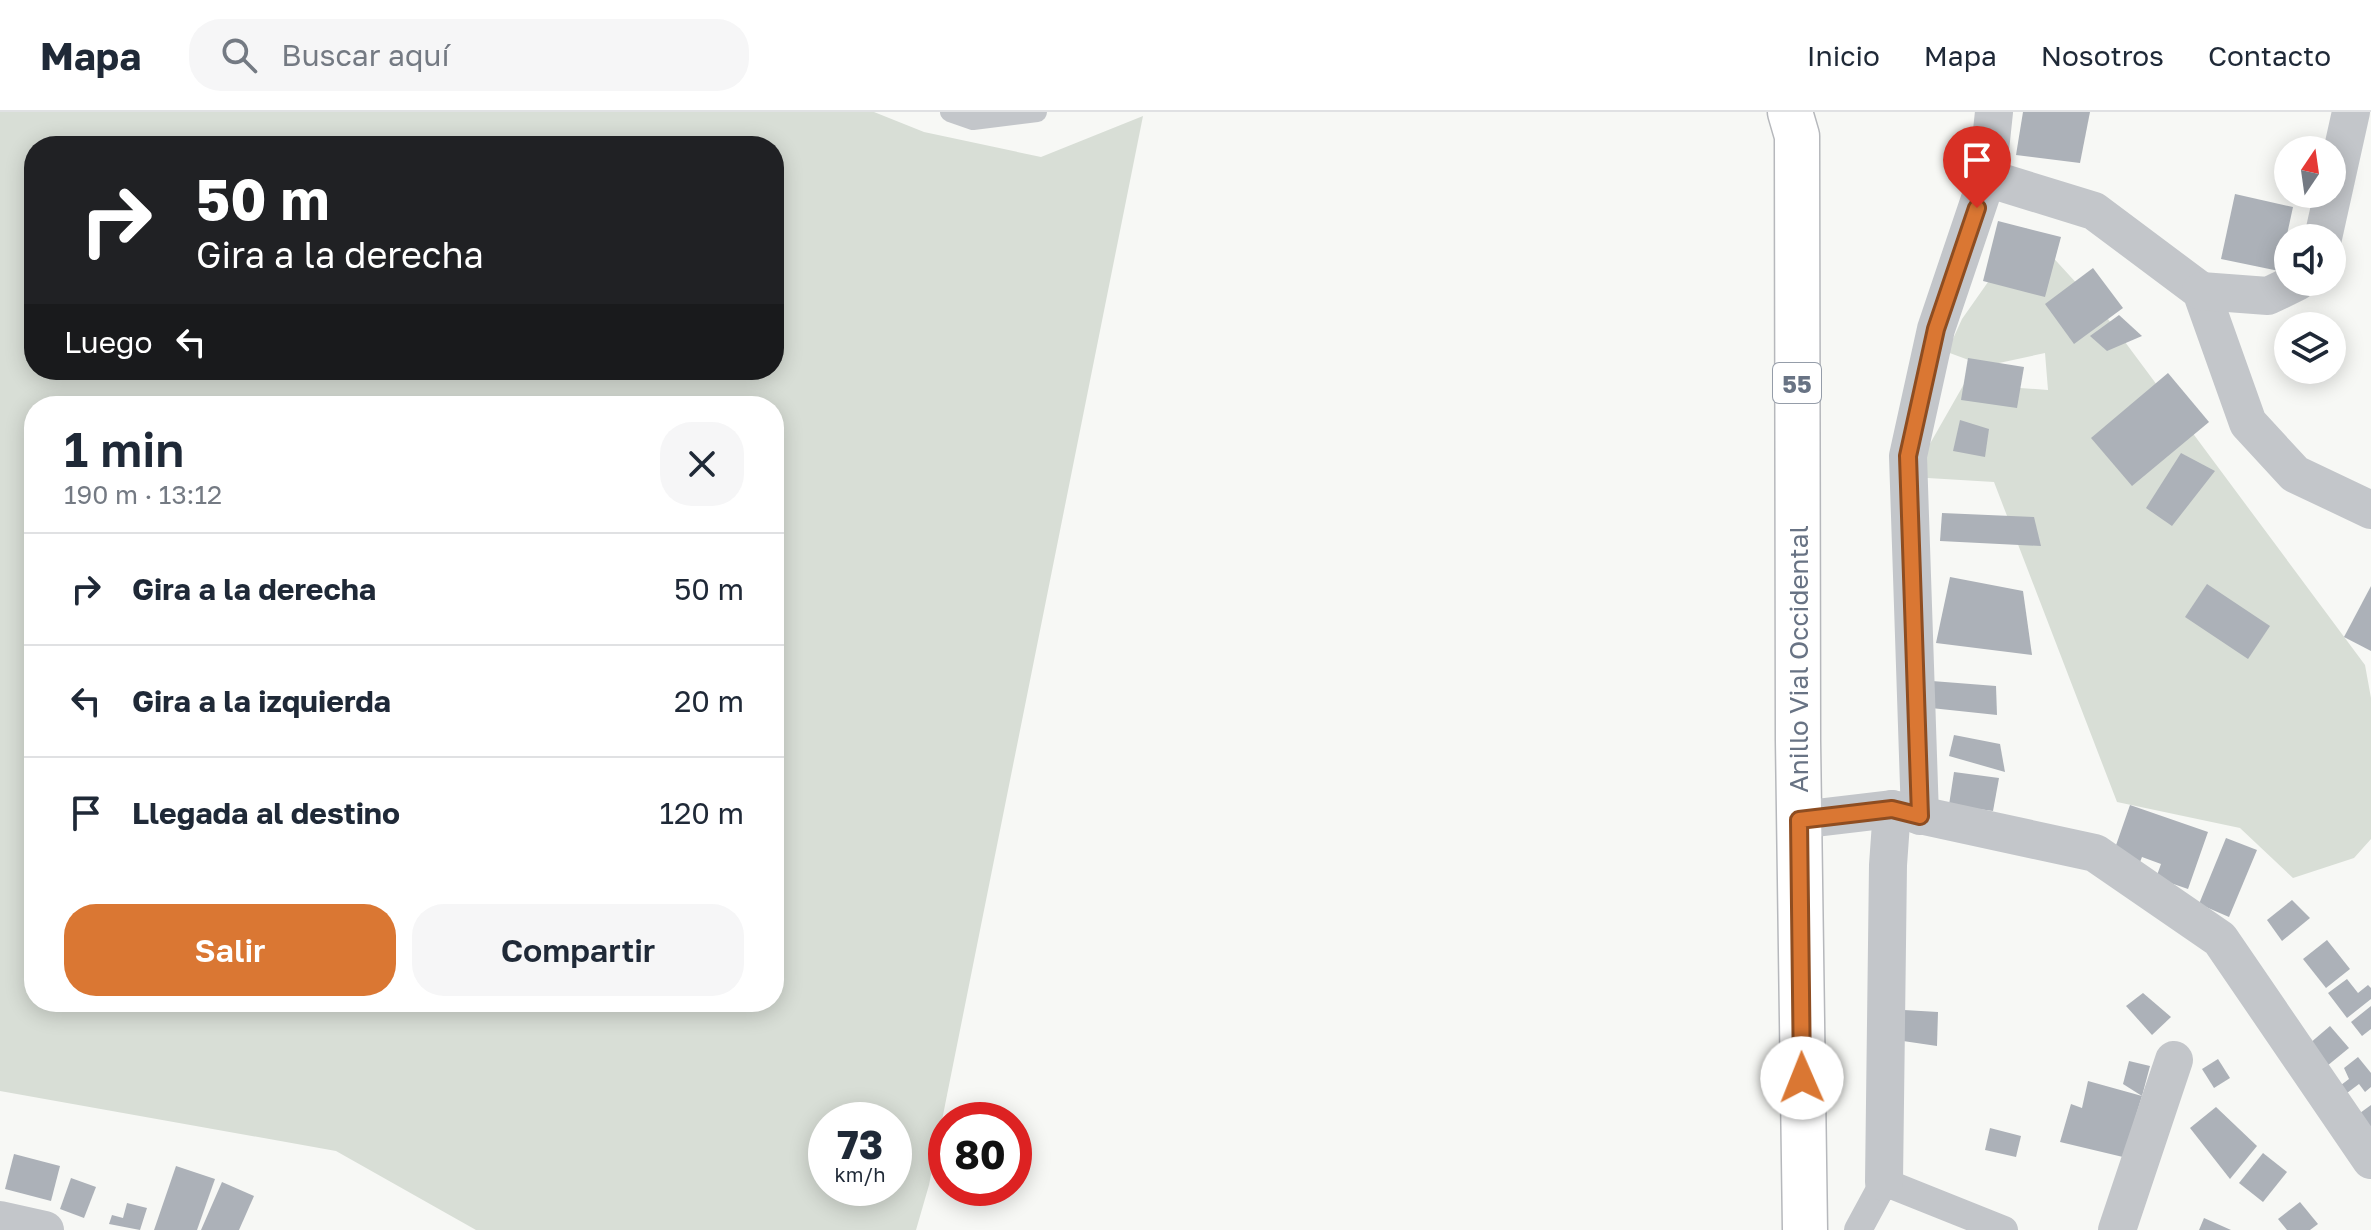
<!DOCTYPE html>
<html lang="es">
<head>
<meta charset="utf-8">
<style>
  body { margin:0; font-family:"Golos Text",sans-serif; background:#f6f6f7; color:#1f2937; height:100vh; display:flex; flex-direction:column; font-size:30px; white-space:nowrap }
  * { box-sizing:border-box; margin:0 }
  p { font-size:26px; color:#747a83 }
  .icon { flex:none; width:44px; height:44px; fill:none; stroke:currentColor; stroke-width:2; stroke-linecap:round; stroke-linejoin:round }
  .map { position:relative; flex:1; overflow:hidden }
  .drawer { position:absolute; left:24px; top:284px; width:760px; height:616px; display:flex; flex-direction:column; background:#fff; border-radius:32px; box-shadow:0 4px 20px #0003 }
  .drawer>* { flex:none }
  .guide { position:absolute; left:24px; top:24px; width:760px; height:244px; border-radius:32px; box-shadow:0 4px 20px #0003; background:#202124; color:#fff; overflow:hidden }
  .needle { width:52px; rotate:13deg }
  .controls { position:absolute; left:2274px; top:24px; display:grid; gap:16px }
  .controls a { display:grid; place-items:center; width:72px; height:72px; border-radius:50%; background:#fff; box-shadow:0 4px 20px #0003; font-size:40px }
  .speed { position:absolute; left:808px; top:990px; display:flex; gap:16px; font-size:40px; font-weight:700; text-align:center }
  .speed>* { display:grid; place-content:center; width:104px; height:104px; border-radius:50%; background:#fff; box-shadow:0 4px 20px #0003; line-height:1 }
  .speed small { font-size:20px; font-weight:400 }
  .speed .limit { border:12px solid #d22; background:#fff; color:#111 }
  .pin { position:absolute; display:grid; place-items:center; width:68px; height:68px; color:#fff; margin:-82px -34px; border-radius:50% 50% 50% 0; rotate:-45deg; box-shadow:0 0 8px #0007 }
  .pin .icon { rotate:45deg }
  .me { position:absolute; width:88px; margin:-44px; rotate:359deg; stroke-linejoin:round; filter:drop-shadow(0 0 6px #0008) }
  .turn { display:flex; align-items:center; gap:28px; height:168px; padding:0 40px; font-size:36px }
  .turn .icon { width:104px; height:104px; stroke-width:2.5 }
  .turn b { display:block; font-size:56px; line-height:68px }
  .then { display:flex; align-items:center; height:76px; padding:0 40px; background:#0003; gap:16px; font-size:30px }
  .round { display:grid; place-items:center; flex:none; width:84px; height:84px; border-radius:32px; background:#f6f6f7 }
  .head { display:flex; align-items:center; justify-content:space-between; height:136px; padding:0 40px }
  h1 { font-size:48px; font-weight:600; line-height:60px }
  .action { display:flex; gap:16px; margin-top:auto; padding:16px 40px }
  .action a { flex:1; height:92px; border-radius:32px; background:#da7733; color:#fff; font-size:32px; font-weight:600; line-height:92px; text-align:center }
  .action a+a { background:#f6f6f7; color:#1f2937 }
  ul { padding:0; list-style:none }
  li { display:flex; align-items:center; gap:24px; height:112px; padding:0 40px; border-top:2px solid #e0e1e3 }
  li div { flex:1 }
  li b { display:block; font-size:30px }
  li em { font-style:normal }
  header { display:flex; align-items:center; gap:48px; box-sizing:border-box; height:112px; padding:0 40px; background:#fff; border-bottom:2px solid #e0e1e3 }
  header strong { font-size:38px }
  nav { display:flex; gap:44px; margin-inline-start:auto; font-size:28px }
  .search { width:560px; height:72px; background:#f6f6f7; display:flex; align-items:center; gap:20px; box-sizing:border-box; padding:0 28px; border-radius:32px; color:#747a83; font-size:30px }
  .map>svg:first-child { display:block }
  .green { fill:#d8ded6; fill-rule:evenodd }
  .building { fill:#acb1b8 }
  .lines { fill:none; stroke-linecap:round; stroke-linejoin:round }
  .trunk-casing { stroke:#b6b8bc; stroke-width:47 }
  .service { stroke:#c3c6ca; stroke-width:20 }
  .pedestrian { stroke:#c3c6ca; stroke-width:28 }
  .minor { stroke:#c3c6ca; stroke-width:38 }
  .trunk { stroke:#fff; stroke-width:44 }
  .route-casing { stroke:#8e4d21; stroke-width:20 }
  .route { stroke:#da7733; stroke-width:14 }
  .labels { text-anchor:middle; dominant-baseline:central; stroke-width:8; stroke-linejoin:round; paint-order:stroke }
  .shield { fill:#fff; stroke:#959da9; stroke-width:2 }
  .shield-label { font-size:24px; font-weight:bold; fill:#687384 }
  .street-label { font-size:26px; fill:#687384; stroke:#fff }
</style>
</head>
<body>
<header>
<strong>Mapa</strong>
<div class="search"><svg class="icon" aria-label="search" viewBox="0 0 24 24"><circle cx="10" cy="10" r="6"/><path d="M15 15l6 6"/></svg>Buscar aquí</div>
<nav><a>Inicio</a><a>Mapa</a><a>Nosotros</a><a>Contacto</a></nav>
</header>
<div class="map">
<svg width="2371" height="1118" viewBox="0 0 2371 1118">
  <rect width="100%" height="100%" fill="#f7f8f5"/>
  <!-- green -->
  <g class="green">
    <path d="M 0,0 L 874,0 L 924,20 L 1041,45 L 1143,4 L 929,1073 L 916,1118 L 476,1118 L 336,1039 L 0,979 ZM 34,34 L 774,34 L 774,258 L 34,258 ZM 34,294 L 774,294 L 774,890 L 34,890 ZM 826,1008 L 894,1008 L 894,1076 L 826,1076 Z"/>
    <path d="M 2026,116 L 2102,199 L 2365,553 L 2371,586 L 2371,727 L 2354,746 L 2293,766 L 2240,716 L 2117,690 L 1994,370 L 1911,365 L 1964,272 L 2048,278 L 2045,241 L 1985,254 L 1947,240 L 1962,207 Z"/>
  </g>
  <!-- building -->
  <g class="building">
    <path d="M 2023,0 L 2090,0 L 2080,51 L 2016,43 Z"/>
    <path d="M 2235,82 L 2293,95 L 2279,159 L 2221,147 Z"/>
    <path d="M 1998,109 L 2061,125 L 2045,185 L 1983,169 Z"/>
    <path d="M 2093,156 L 2123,196 L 2074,232 L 2045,192 Z"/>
    <path d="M 2119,203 L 2142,224 L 2107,239 L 2090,224 Z"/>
    <path d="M 1968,246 L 2024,255 L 2017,296 L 1961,288 Z"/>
    <path d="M 2168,261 L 2209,310 L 2132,374 L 2091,326 Z"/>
    <path d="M 1960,308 L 1989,317 L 1985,345 L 1953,339 Z"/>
    <path d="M 2181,341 L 2215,359 L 2172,414 L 2146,396 Z"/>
    <path d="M 1942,401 L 2034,405 L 2041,434 L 1940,429 Z"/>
    <path d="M 1950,465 L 2023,479 L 2032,543 L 1936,531 Z"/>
    <path d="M 2207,472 L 2270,514 L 2248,547 L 2185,505 Z"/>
    <path d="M 2371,474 L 2371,539 L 2344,525 Z"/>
    <path d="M 1932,569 L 1996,574 L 1997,603 L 1931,596 Z"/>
    <path d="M 1954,623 L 2000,632 L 2005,660 L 1949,644 Z"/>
    <path d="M 1954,660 L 1999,666 L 1993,699 L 1949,693 Z"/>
    <path d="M 2130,693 L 2208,720 L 2188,777 L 2156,766 L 2161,752 L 2142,745 L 2135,763 L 2114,739 Z"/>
    <path d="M 2226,726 L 2257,738 L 2229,805 L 2199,792 Z"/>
    <path d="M 2292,788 L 2310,806 L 2282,829 L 2267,808 Z"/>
    <path d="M 2327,828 L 2350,857 L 2326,876 L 2303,847 Z"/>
    <path d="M 2347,867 L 2358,881 L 2368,873 L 2371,876 L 2371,887 L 2347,906 L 2328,881 Z"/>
    <path d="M 2143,881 L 2171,905 L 2152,923 L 2126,894 Z"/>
    <path d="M 2371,894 L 2371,917 L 2362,924 L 2351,910 Z"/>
    <path d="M 1904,898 L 1938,900 L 1937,934 L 1903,929 Z"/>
    <path d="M 2330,914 L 2349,936 L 2327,954 L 2309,932 Z"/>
    <path d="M 2358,945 L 2371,961 L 2371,975 L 2365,980 L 2359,972 L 2343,984 L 2337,976 L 2349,967 L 2344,956 Z"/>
    <path d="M 2218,947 L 2230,966 L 2214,976 L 2202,957 Z"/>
    <path d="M 2129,949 L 2150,954 L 2142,984 L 2123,972 Z"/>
    <path d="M 2088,969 L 2142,984 L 2123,1045 L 2060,1030 L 2071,992 L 2082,996 Z"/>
    <path d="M 2371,993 L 2371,1016 L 2360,1001 Z"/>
    <path d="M 2216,995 L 2257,1034 L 2230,1067 L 2190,1016 Z"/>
    <path d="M 1990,1016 L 2021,1024 L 2016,1045 L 1985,1038 Z"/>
    <path d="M 2263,1041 L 2287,1060 L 2263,1090 L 2239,1071 Z"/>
    <path d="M 14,1042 L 60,1054 L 51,1089 L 5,1077 Z"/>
    <path d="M 176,1054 L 215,1067 L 197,1118 L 154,1118 Z"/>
    <path d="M 71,1066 L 96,1075 L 84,1106 L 60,1097 Z"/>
    <path d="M 222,1070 L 254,1084 L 239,1118 L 201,1118 Z"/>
    <path d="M 2300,1090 L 2318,1112 L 2310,1118 L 2287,1118 L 2278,1107 Z"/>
    <path d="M 127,1091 L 147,1096 L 140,1118 L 109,1112 L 112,1103 L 123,1106 Z"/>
    <path d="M 2204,1106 L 2231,1118 L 2199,1118 Z"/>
  </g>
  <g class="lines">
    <defs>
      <path id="trunk" d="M 1790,0 L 1797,24 L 1798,629 L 1805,1118"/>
    </defs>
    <!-- trunk casing -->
    <use href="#trunk" class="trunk-casing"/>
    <!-- service -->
    <path class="service" d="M 950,0 L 973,8 L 1037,0"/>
    <!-- pedestrian -->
    <path class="pedestrian" d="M 1858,1118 L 1884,1070 L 2004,1118"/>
    <!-- minor -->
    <g class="minor">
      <path d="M 1987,66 L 2094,99 L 2201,179 L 2248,311 L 2295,362 L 2371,398"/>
      <path d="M 2323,126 L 2351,0"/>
      <path d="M 2201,179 L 2268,184 L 2297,170"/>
      <path d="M 1920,704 L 1908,344 L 1936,217 L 1987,66 L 1994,0"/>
      <path d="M 1799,708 L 1892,697 L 2095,741 L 2220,827 L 2371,1048"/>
      <path d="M 1884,1070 L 1888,753 L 1892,697"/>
      <path d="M 0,1108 L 45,1118"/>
      <path d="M 2117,1118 L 2174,948"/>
    </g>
    <!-- trunk -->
    <use href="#trunk" class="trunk"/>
  </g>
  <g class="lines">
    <defs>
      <path id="route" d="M 1802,966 L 1799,708 L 1892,697 L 1920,704 L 1908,344 L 1936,217 L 1977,96"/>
    </defs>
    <!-- route casing -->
    <use href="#route" class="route-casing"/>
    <!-- route -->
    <use href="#route" class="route"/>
  </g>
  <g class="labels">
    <!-- shield labels -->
    <rect class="shield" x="1773" y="251" width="48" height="40" rx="6"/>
    <g class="shield-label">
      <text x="1797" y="271">55</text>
    </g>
    <!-- street labels -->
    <g class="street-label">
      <text transform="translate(1798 547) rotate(-90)">Anillo Vial Occidental</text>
    </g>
  </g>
</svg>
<div class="controls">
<a><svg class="needle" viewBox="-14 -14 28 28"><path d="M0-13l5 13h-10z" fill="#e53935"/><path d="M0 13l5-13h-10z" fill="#747a83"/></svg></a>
<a><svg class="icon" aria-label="sound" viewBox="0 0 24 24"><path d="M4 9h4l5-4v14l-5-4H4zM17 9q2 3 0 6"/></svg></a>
<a><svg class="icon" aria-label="layers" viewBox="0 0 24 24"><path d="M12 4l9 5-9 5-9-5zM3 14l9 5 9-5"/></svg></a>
</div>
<div class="speed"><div>73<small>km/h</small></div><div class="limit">80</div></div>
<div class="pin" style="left:1977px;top:96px;background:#d93025"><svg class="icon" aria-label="arrive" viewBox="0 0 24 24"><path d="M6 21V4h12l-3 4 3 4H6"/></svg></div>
<svg class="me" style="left:1802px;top:966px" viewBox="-20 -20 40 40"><circle r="19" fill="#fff"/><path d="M0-13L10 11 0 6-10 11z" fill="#da7733"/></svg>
<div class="guide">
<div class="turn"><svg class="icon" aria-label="right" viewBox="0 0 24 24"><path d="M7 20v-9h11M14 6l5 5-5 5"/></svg><div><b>50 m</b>Gira a la derecha</div></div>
<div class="then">Luego<svg class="icon" aria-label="left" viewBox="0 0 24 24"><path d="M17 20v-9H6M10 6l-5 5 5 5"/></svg></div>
</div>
<section class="drawer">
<div class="head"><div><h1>1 min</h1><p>190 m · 13:12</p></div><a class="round"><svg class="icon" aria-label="close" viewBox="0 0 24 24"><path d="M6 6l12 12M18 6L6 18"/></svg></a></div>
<ul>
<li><svg class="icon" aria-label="right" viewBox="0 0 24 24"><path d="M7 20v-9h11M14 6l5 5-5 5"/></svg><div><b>Gira a la derecha</b></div><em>50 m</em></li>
<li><svg class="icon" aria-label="left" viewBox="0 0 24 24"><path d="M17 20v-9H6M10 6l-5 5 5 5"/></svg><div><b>Gira a la izquierda</b></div><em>20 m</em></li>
<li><svg class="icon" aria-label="arrive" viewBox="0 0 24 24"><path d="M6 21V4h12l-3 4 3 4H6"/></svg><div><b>Llegada al destino</b></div><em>120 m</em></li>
</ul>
<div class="action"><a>Salir</a><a>Compartir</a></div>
</section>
</div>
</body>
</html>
